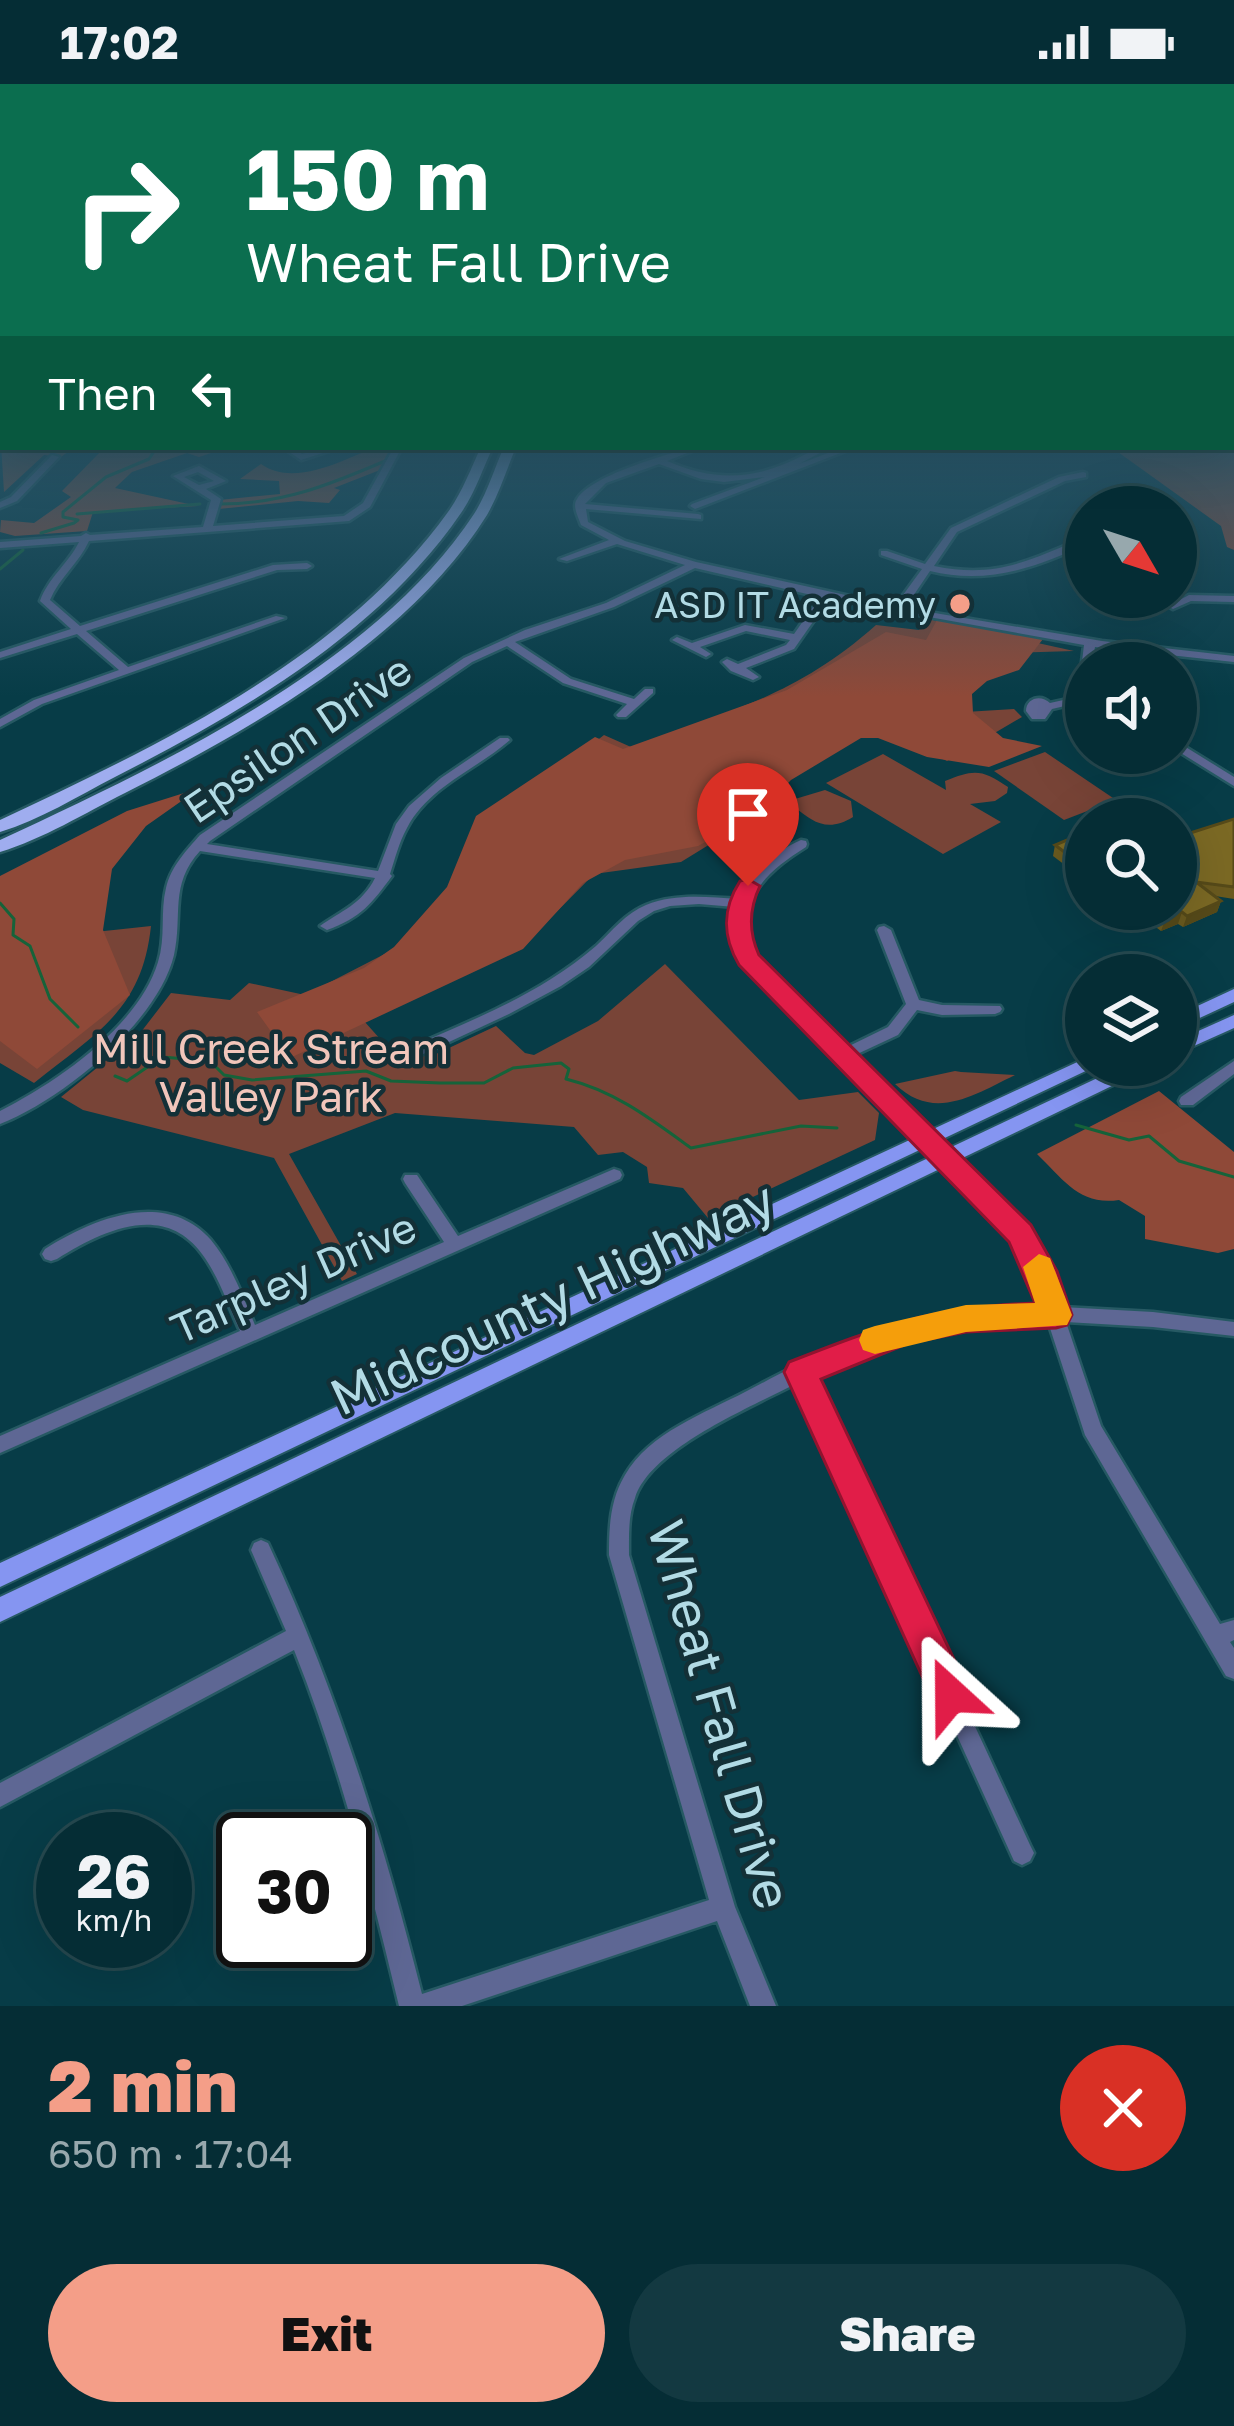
<!DOCTYPE html>
<html lang="en">
<head>
<meta charset="utf-8">
<style>
  body { margin:0; font-family:"Golos Text",sans-serif; background:#133941; color:#f1f3f6; height:100vh; display:flex; flex-direction:column; font-size:45px; white-space:nowrap }
  * { box-sizing:border-box; margin:0 }
  p { font-size:39px; color:#97a8ad }
  .icon { flex:none; width:66px; height:66px; fill:none; stroke:currentColor; stroke-width:2; stroke-linecap:round; stroke-linejoin:round }
  .map { position:relative; height:1922px; overflow:hidden }
  .drawer { display:flex; flex-direction:column; background:#052d35; flex:1 }
  .drawer>* { flex:none }
  .guide { position:absolute; left:0px; top:0px; width:1236px; height:366px; box-shadow:0 12px 48px #0002,0 0 0 3px #264950; background:#0b6e4f; color:#fff; overflow:hidden }
  .needle { width:78px; rotate:129deg }
  .fabs { position:absolute; left:1065px; top:402px; display:grid; gap:24px }
  .fabs a { display:grid; place-items:center; width:132px; height:132px; border-radius:50%; background:#052d35; box-shadow:0 12px 48px #0002,0 0 0 3px #264950; font-size:60px }
  .speed { position:absolute; left:36px; top:1728px; display:flex; gap:24px; font-size:60px; font-weight:700; text-align:center }
  .speed>* { display:grid; place-content:center; width:156px; height:156px; border-radius:50%; background:#052d35; box-shadow:0 12px 48px #0002,0 0 0 3px #264950; line-height:1 }
  .speed small { font-size:30px; font-weight:400 }
  .speed .limit { border:6px solid #111; border-radius:18px; background:#fff; color:#111 }
  .pin { position:absolute; display:grid; place-items:center; width:102px; height:102px; color:#fff; margin:-123px -51px; border-radius:50% 50% 50% 0; rotate:-45deg; box-shadow:0 0 12px #0007 }
  .pin .icon { rotate:45deg }
  .me { position:absolute; width:132px; margin:-66px; rotate:336deg; stroke-linejoin:round; filter:drop-shadow(0 0 9px #0008) }
  .turn { display:flex; align-items:center; gap:42px; height:252px; padding:0 48px; font-size:54px }
  .turn .icon { width:156px; height:156px; stroke-width:2.5 }
  .turn b { display:block; font-size:84px; line-height:102px }
  .then { display:flex; align-items:center; height:114px; padding:0 48px; background:#0003; gap:24px; font-size:45px }
  .round { display:grid; place-items:center; flex:none; width:126px; height:126px; border-radius:63px; background:#133941 }
  .summary { display:flex; align-items:center; justify-content:space-between; height:204px; padding:0 48px }
  h1 { font-size:72px; font-weight:800; line-height:90px; color:#f49e88 }
  .button { display:flex; gap:24px; margin-top:auto; padding:24px 48px }
  .button a { flex:1; height:138px; border-radius:72px; background:#f49e88; color:#111; font-size:48px; font-weight:800; line-height:138px; text-align:center }
  .button a+a { background:#133941; color:#f1f3f6 }
  .status { display:flex; justify-content:space-between; align-items:center; height:84px; padding:0 60px; background:#052d35; direction:ltr }
  .status svg { height:33px; fill:currentColor }
  .map>svg:first-child { display:block }
  .green { fill:#784437 }
  .forest { fill:#8f4938 }
  .lines { fill:none; stroke-linecap:round; stroke-linejoin:round }
  .stream { stroke:#15633a; stroke-width:3 }
  .minor-casing { stroke:#265963; stroke-width:5 }
  .major-casing { stroke:#265963; stroke-width:4 }
  .highway-casing { stroke:#265963; stroke-width:5 }
  .minor { fill:#5e6794; fill-rule:evenodd }
  .major { fill:#8595f1; fill-rule:evenodd }
  .highway { fill:#9fadef; fill-rule:evenodd }
  .wall { fill:#6a5a1f }
  .shaded-wall { fill:#564a19 }
  .building { fill:#7b6924; stroke:#564a19; stroke-width:3 }
  .route { fill:#e11d48; stroke:#92132f; stroke-width:3 }
  .slow { fill:#f59e0b }
  .poi-dot { fill:#f49e88; stroke:#133037; stroke-width:4.5 }
  .labels { text-anchor:middle; dominant-baseline:central; stroke-width:9; stroke-linejoin:round; paint-order:stroke }
  .far-poi-label { font-size:36px; fill:#b2dbe5; stroke:#133037; text-anchor:end }
  .street-label { font-size:42px; fill:#b2dbe5; stroke:#133037 }
  .park-label { font-size:42px; fill:#f1c6bb; stroke:#133037 }
  .near-street-label { font-size:51px; fill:#b2dbe5; stroke:#133037 }
</style>
</head>
<body>
<div class="status"><b>17:02</b><svg viewBox="0 0 49 12"><path d="M0 12V9h3v3zM5 12V6h3v6zM10 12V3h3v9zM15 12V0h3v12zM26 1h20v11H26zM47 4h2v5h-2z"/></svg></div>
<div class="map">
<svg width="1234" height="1922" viewBox="0 0 1234 1922">
  <rect width="100%" height="100%" fill="#073c47"/>
  <!-- green -->
  <g class="green">
    <path d="M 928,535 L 1074,567 L 1011,569 L 971,598 L 965,628 L 1014,625 L 1022,633 L 947,677 L 843,627 L 701,709 L 746,738 L 681,778 L 594,790 L 521,864 L 364,937 L 390,966 L 436,970 L 496,942 L 525,969 L 534,971 L 598,937 L 665,880 L 799,1016 L 858,1008 L 879,1029 L 875,1056 L 708,1134 L 683,1104 L 649,1099 L 647,1083 L 623,1068 L 598,1071 L 574,1043 L 395,1029 L 289,1070 L 357,1190 L 342,1197 L 274,1074 L 83,1026 L 61,1013 L 141,948 L 171,909 L 230,916 L 249,899 L 305,911 L 439,842 L 490,739 L 604,651 L 631,663 C 728,627 795,613 876,541 L 919,546 Z"/>
    <path d="M 1045,668 L 1116,716 L 1064,736 L 994,687 Z"/>
    <path d="M 883,670 L 946,706 L 945,697 C 974,685 982,685 1008,703 L 1007,709 L 995,717 L 970,720 L 1001,738 L 943,770 L 826,699 Z"/>
    <path d="M 825,706 L 851,717 L 853,733 C 827,749 813,738 793,722 L 795,715 Z"/>
    <path d="M 0,797 L 95,848 L 151,842 C 142,927 96,949 34,999 L 0,979 Z"/>
    <path d="M 955,987 L 961,988 L 1015,991 C 974,1011 934,1038 895,1000 Z"/>
  </g>
  <!-- forest -->
  <g class="forest">
    <path d="M 0,344 L 3,363 L 74,363 L 61,373 L 44,371 L 4,408 Z"/>
    <path d="M 1234,344 L 1234,466 L 1227,463 L 1221,442 L 1111,363 L 1233,363 Z"/>
    <path d="M 105,363 L 229,363 L 199,373 L 187,369 L 132,388 L 115,404 L 198,422 L 93,428 L 87,447 L 15,452 L 0,448 L 1,436 L 34,439 L 71,413 L 62,407 Z"/>
    <path d="M 375,364 L 391,370 L 380,386 L 334,404 L 340,406 L 329,419 L 298,417 L 219,425 L 219,416 L 280,410 L 279,397 L 240,395 L 261,380 C 297,406 355,369 375,364 Z"/>
    <path d="M 937,536 L 1043,555 L 1019,586 L 987,597 L 972,610 L 973,629 L 1003,654 L 1042,662 L 989,683 L 927,673 L 878,654 L 861,654 L 791,696 L 760,728 L 698,762 L 625,776 L 583,799 L 523,865 L 290,974 L 257,928 L 364,884 L 394,863 L 447,803 L 476,732 L 595,653 L 623,665 L 787,606 L 886,548 L 926,556 Z"/>
    <path d="M 200,704 L 146,742 L 112,785 L 103,846 L 130,911 L 37,985 L 0,957 L 0,792 L 127,727 Z"/>
    <path d="M 1159,1007 L 1234,1068 L 1234,1165 L 1218,1169 L 1145,1155 L 1145,1132 L 1119,1116 C 1080,1122 1064,1096 1037,1070 Z"/>
  </g>
  <g class="lines">
    <!-- stream -->
    <g class="stream">
      <path d="M 414,365 L 420,363"/>
      <path d="M 583,366 L 652,367"/>
      <path d="M 220,420 C 282,420 329,401 385,377"/>
      <path d="M 77,430 L 200,420"/>
      <path d="M 41,449 L 74,439 L 78,436 L 63,433 L 63,428 L 106,393 L 149,375 L 157,363"/>
      <path d="M 0,485 L 23,466"/>
      <path d="M 0,819 L 14,835 L 13,851 L 30,862 L 50,915 L 78,943"/>
      <path d="M 115,992 L 127,997 L 162,973 L 210,977 L 224,991 L 252,996 L 366,987 L 391,997 L 440,999 L 484,999 L 513,984 L 561,979 L 569,985 L 566,995 C 615,1007 651,1035 691,1064 L 801,1042 L 837,1044"/>
      <path d="M 1076,1041 L 1129,1056 L 1149,1052 L 1179,1077 L 1234,1093"/>
    </g>
    <defs>
      <g id="minor">
        <path d="M 282,363 L 292,363 L 302,370 L 327,363 L 341,363 L 301,376 Z"/>
        <path d="M 394,363 L 402,363 L 370,423 L 349,437 L 89,457 C 79,479 59,494 50,516 L 80,542 L 273,481 L 307,479 L 312,482 L 307,485 L 277,486 L 86,547 L 128,583 L 276,532 L 285,534 L 42,620 L 0,643 L 0,635 L 34,616 L 119,586 L 77,550 L 0,574 L 0,568 L 71,545 L 40,517 C 48,494 68,480 79,458 L 0,464 L 0,458 L 81,452 L 86,449 L 90,451 L 203,443 L 211,416 L 173,392 L 199,382 L 226,397 L 206,405 L 221,415 L 213,442 L 344,432 L 363,419 ZM 198,388 L 214,397 L 199,401 L 184,393 Z"/>
        <path d="M 690,363 L 702,363 L 667,377 C 708,395 745,397 787,379 C 802,373 815,363 831,363 L 799,380 L 844,363 L 856,363 L 695,425 L 690,422 L 692,420 L 765,393 L 724,398 L 701,395 L 659,380 L 606,399 L 585,420 L 698,430 L 701,431 L 701,435 L 586,425 L 588,438 L 625,457 L 696,478 L 895,522 L 922,485 L 881,471 L 881,467 L 887,467 L 925,480 L 951,444 L 1059,393 L 1083,388 L 1086,389 L 1086,393 L 1065,397 L 957,448 L 934,482 C 998,495 1029,476 1086,453 L 1086,460 C 1036,484 986,501 930,487 L 905,524 L 1102,557 L 1234,572 L 1234,578 L 1095,563 L 1092,579 L 1086,579 L 1086,589 L 1081,586 L 1084,561 L 829,515 L 794,565 L 746,584 L 759,593 L 753,596 L 731,587 L 722,578 L 727,575 L 738,580 L 786,561 L 790,556 L 746,547 L 700,563 L 711,570 L 706,573 L 672,556 L 677,553 L 692,559 L 745,541 L 794,550 L 820,513 L 695,484 L 614,523 L 515,558 L 571,595 L 634,615 L 645,605 L 653,605 L 653,609 L 626,633 L 618,633 L 616,631 L 627,620 L 563,599 L 507,562 L 472,578 L 210,757 L 207,760 L 378,787 L 396,740 L 409,722 L 441,694 L 500,654 L 508,654 L 510,656 C 477,685 428,703 407,744 C 399,758 395,775 390,790 L 392,792 C 372,819 361,834 327,846 L 320,842 C 341,827 362,820 375,794 L 200,767 C 169,801 183,831 174,871 C 158,938 62,1016 0,1040 L 0,1027 C 57,998 139,942 158,878 C 166,853 160,828 166,804 C 171,782 187,766 200,751 L 464,574 L 525,546 L 606,519 L 685,481 L 617,460 L 567,477 L 559,475 L 609,456 L 581,441 C 578,432 572,422 577,415 C 592,391 662,373 690,363 Z"/>
        <path d="M 52,371 L 59,373 L 17,417 L 0,424 L 0,418 L 11,413 Z"/>
        <path d="M 1189,511 L 1234,512 L 1234,518 L 1191,517 L 1173,525 L 1168,522 Z"/>
        <path d="M 1086,611 L 1086,617 L 1052,625 L 1045,635 L 1032,635 L 1026,627 C 1026,614 1041,610 1050,619 Z"/>
        <path d="M 1176,657 L 1234,693 L 1234,702 L 1176,666 Z"/>
        <path d="M 801,756 L 806,757 L 807,760 L 806,763 C 760,792 736,817 754,873 L 845,964 L 888,943 L 906,920 L 877,846 L 879,843 L 884,842 L 891,846 L 919,916 L 942,921 L 1000,922 L 1002,925 L 1000,928 L 995,930 L 942,931 L 917,926 L 898,951 L 853,972 L 1026,1145 L 1050,1187 L 1062,1223 L 1153,1228 L 1234,1238 L 1234,1252 L 1153,1243 L 1066,1238 L 1101,1342 L 1220,1540 L 1234,1536 L 1234,1556 L 1230,1558 L 1234,1564 L 1234,1595 L 1226,1592 L 1085,1351 L 1048,1238 C 964,1238 887,1253 812,1291 L 1030,1761 L 1034,1769 L 1030,1777 L 1022,1781 L 1014,1777 L 797,1299 C 752,1323 651,1364 635,1414 C 628,1432 629,1452 629,1471 L 735,1823 L 776,1922 L 750,1922 L 717,1837 L 462,1922 L 399,1922 C 370,1802 340,1681 294,1566 L 0,1723 L 0,1699 L 286,1547 L 251,1466 L 254,1459 L 261,1456 L 268,1459 C 336,1605 383,1755 422,1910 L 709,1816 L 609,1471 C 609,1443 610,1416 625,1391 C 649,1349 705,1329 745,1308 C 797,1281 849,1252 906,1239 C 951,1228 998,1223 1044,1223 L 1033,1188 L 1014,1155 L 840,977 L 836,976 L 834,971 L 743,878 L 735,855 L 733,838 L 735,823 L 699,820 L 670,822 L 654,827 L 638,837 L 589,883 L 561,902 L 509,930 L 419,972 L 414,973 L 406,968 L 409,964 C 456,943 507,923 551,895 C 567,885 582,874 596,862 C 612,847 626,829 646,821 C 675,809 708,813 738,815 C 751,788 774,768 801,756 Z"/>
        <path d="M 1234,977 L 1234,990 L 1193,1021 L 1181,1021 L 1179,1017 L 1181,1013 Z"/>
        <path d="M 614,1085 L 620,1087 L 622,1091 L 620,1095 L 0,1369 L 0,1352 L 240,1247 C 228,1221 219,1193 202,1170 C 163,1117 102,1147 57,1175 L 51,1177 L 45,1175 L 42,1170 L 45,1165 C 93,1135 165,1104 211,1156 C 231,1180 243,1213 255,1241 L 444,1158 L 405,1099 L 403,1095 L 405,1091 L 417,1091 L 458,1152 Z"/>
      </g>
      <g id="major">
        <path d="M 1234,905 L 1234,918 L 1176,945 L 1176,932 Z"/>
        <path d="M 1234,931 L 1234,944 L 1176,970 L 1176,957 Z"/>
        <path d="M 1086,974 L 1086,981 L 1095,981 L 1092,984 L 0,1503 L 0,1479 Z"/>
        <path d="M 1125,981 L 1150,981 L 1147,985 L 0,1538 L 0,1513 Z"/>
      </g>
      <g id="highway">
        <path d="M 481,363 L 493,363 C 483,384 475,409 461,429 C 379,549 242,628 115,693 C 78,712 40,736 0,748 L 0,736 C 161,660 341,576 448,428 C 462,409 471,384 481,363 Z"/>
        <path d="M 504,363 L 516,363 C 507,385 499,410 487,431 C 410,555 252,645 125,709 C 85,729 43,755 0,768 L 0,756 C 159,682 375,581 474,430 C 487,410 494,385 504,363 Z"/>
      </g>
    </defs>
    <!-- minor casing -->
    <use href="#minor" class="minor-casing"/>
    <!-- major casing -->
    <use href="#major" class="major-casing"/>
    <!-- highway casing -->
    <use href="#highway" class="highway-casing"/>
    <!-- minor -->
    <use href="#minor" class="minor"/>
    <!-- major -->
    <use href="#major" class="major"/>
    <!-- highway -->
    <use href="#highway" class="highway"/>
  </g>
  <!-- wall -->
  <g class="wall">
    <path d="M 1234,735 L 1234,815 L 1215,812 L 1221,817 L 1217,828 L 1183,843 L 1178,840 L 1161,847 L 1132,825 L 1176,825 L 1184,751 Z"/>
    <path d="M 1086,748 L 1086,797 L 1053,772 L 1055,761 Z"/>
  </g>
  <!-- shaded-wall -->
  <g class="shaded-wall">
    <path d="M 1221,817 L 1217,828 L 1183,843 L 1187,832 Z"/>
    <path d="M 1182,828 L 1178,840 L 1161,847 L 1165,836 Z"/>
  </g>
  <!-- building -->
  <g class="building">
    <path d="M 1144,724 L 1161,735 L 1118,735 Z"/>
    <path d="M 1234,735 L 1234,803 L 1196,798 L 1221,817 L 1187,832 L 1182,828 L 1165,836 L 1150,825 L 1176,825 L 1176,745 L 1184,751 Z"/>
    <path d="M 1086,748 L 1086,784 L 1055,761 Z"/>
  </g>
  <!-- sky -->
  <linearGradient id="sky" x2="0" y2="1"><stop stop-color="#042127"/><stop offset="0.56" stop-color="#2b5669"/><stop offset="1" stop-color="#2b5669" stop-opacity="0"/></linearGradient>
  <rect width="1234" height="613" fill="url(#sky)"/>
  <!-- route -->
  <path class="route" d="M 748,795 L 760,802 C 749,825 748,847 759,871 L 1031,1141 L 1057,1187 L 1072,1231 L 1067,1241 L 1056,1244 L 966,1248 L 909,1259 L 821,1295 L 971,1611 L 965,1625 L 951,1631 L 937,1625 L 784,1288 L 789,1278 C 884,1241 932,1223 1035,1219 L 1009,1158 L 739,881 C 722,852 722,825 740,797 Z"/>
  <!-- slow -->
  <path class="slow" d="M 1039,1170 L 1050,1174 L 1072,1231 L 1067,1241 L 966,1248 L 875,1270 L 863,1266 L 859,1256 L 863,1246 L 875,1242 L 966,1221 L 1035,1219 L 1023,1183 Z"/>
  <!-- markers -->
  <circle class="poi-dot" cx="960" cy="520" r="12"/>
  <g class="labels">
    <!-- far-poi labels -->
    <g class="far-poi-label">
      <text x="936" y="520">ASD IT Academy</text>
    </g>
    <!-- street labels -->
    <g class="street-label">
      <text transform="translate(297 654) rotate(-34)">Epsilon Drive</text>
      <text transform="translate(293 1193) rotate(-24)">Tarpley Drive</text>
    </g>
    <!-- park labels -->
    <g class="park-label">
      <text x="271" y="964">Mill Creek Stream<tspan x="271" dy="48">Valley Park</tspan></text>
    </g>
    <!-- near-street labels -->
    <g class="near-street-label">
      <text transform="translate(552 1213) rotate(-25)">Midcounty Highway</text>
      <text transform="translate(721 1630) rotate(74)">Wheat Fall Drive</text>
    </g>
  </g>
</svg>
<div class="fabs">
<a><svg class="needle" viewBox="-14 -14 28 28"><path d="M0-13l5 13h-10z" fill="#e53935"/><path d="M0 13l5-13h-10z" fill="#97a8ad"/></svg></a>
<a><svg class="icon" aria-label="sound" viewBox="0 0 24 24"><path d="M4 9h4l5-4v14l-5-4H4zM17 9q2 3 0 6"/></svg></a>
<a><svg class="icon" aria-label="search" viewBox="0 0 24 24"><circle cx="10" cy="10" r="6"/><path d="M15 15l6 6"/></svg></a>
<a><svg class="icon" aria-label="layers" viewBox="0 0 24 24"><path d="M12 4l9 5-9 5-9-5zM3 14l9 5 9-5"/></svg></a>
</div>
<div class="speed"><div>26<small>km/h</small></div><div class="limit">30</div></div>
<div class="pin" style="left:748px;top:802px;background:#d93025"><svg class="icon" aria-label="arrive" viewBox="0 0 24 24"><path d="M6 21V4h12l-3 4 3 4H6"/></svg></div>
<svg class="me" style="left:951px;top:1611px" viewBox="-20 -20 40 40"><path d="M0-17L14 15 0 8-14 15z" fill="#e11d48" stroke="#fff" stroke-width="4"/></svg>
<div class="guide">
<div class="turn"><svg class="icon" aria-label="right" viewBox="0 0 24 24"><path d="M7 20v-9h11M14 6l5 5-5 5"/></svg><div><b>150 m</b>Wheat Fall Drive</div></div>
<div class="then">Then<svg class="icon" aria-label="left" viewBox="0 0 24 24"><path d="M17 20v-9H6M10 6l-5 5 5 5"/></svg></div>
</div>
</div>
<section class="drawer">
<div class="summary"><div><h1>2 min</h1><p>650 m · 17:04</p></div><a class="round" style="background:#d93025;color:#fff"><svg class="icon" aria-label="close" viewBox="0 0 24 24"><path d="M6 6l12 12M18 6L6 18"/></svg></a></div>
<div class="button"><a>Exit</a><a>Share</a></div>
</section>
</body>
</html>
